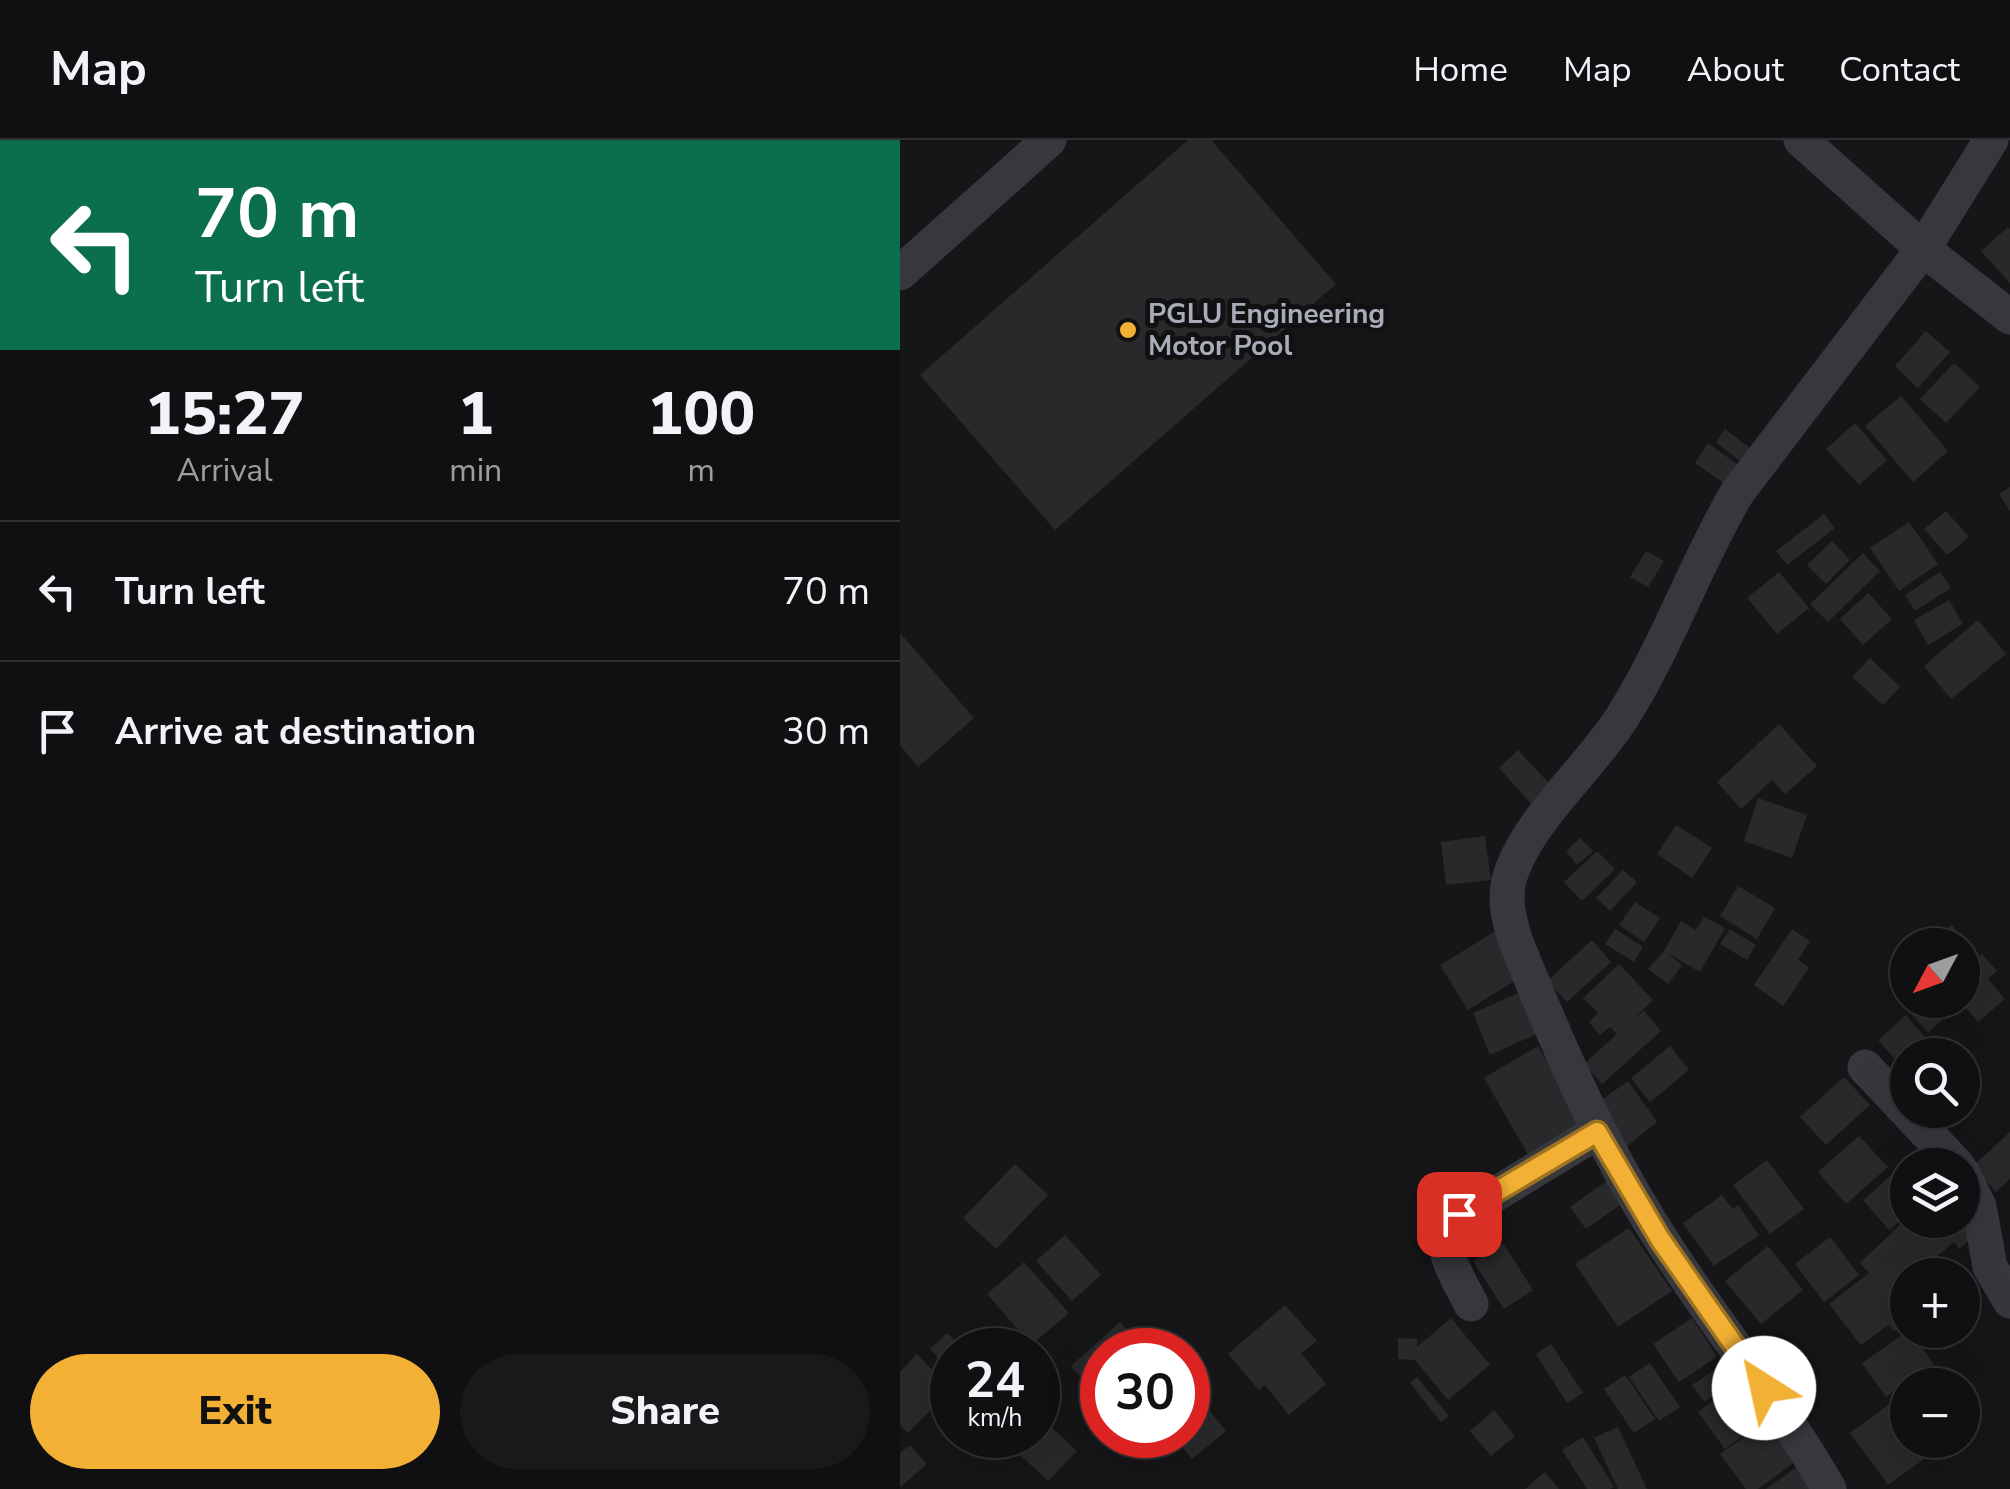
<!DOCTYPE html>
<html lang="en">
<head>
<meta charset="utf-8">
<style>
  body { margin:0; font-family:"Nunito Sans",sans-serif; background:#19191b; color:#f1f3f6; height:100vh; display:flex; flex-direction:column; font-size:38px; white-space:nowrap }
  * { box-sizing:border-box; margin:0 }
  p { font-size:32px; color:#9c9d9f }
  .icon { flex:none; width:55px; height:55px; fill:none; stroke:currentColor; stroke-width:2; stroke-linecap:round; stroke-linejoin:round }
  .map { position:relative; flex:1; overflow:hidden }
  .drawer { display:flex; flex-direction:column; background:#101012; width:900px }
  .drawer>* { flex:none }
  .hud { background:#0b6e4f; color:#fff; overflow:hidden }
  .needle { width:65px; rotate:229deg }
  .tools { position:absolute; left:990px; top:788px; display:grid; gap:20px }
  .tools a { display:grid; place-items:center; width:90px; height:90px; border-radius:50%; background:#101012; box-shadow:0 10px 40px #0002,0 0 0 2px #303032; font-size:50px }
  .speed { position:absolute; left:30px; top:1188px; display:flex; gap:20px; font-size:50px; font-weight:700; text-align:center }
  .speed>* { display:grid; place-content:center; width:130px; height:130px; border-radius:50%; background:#101012; box-shadow:0 10px 40px #0002,0 0 0 2px #303032; line-height:1 }
  .speed small { font-size:25px; font-weight:400 }
  .speed .limit { border:15px solid #d22; background:#fff; color:#111 }
  .pin { position:absolute; display:grid; place-items:center; width:85px; height:85px; color:#fff; margin:-42px; border-radius:20px; box-shadow:0 5px 15px #0006 }
  .me { position:absolute; width:110px; margin:-55px; rotate:325deg; stroke-linejoin:round; filter:drop-shadow(0 0 8px #0008) }
  .turn { display:flex; align-items:center; gap:35px; height:210px; padding:0 30px; font-size:45px }
  .turn .icon { width:130px; height:130px; stroke-width:2.5 }
  .turn b { display:block; font-size:70px; line-height:85px }
  .eta { display:flex; justify-content:space-evenly; align-items:center; height:170px; text-align:center }
  .eta b { font-size:60px; font-weight:800; line-height:70px }
  .action { display:flex; gap:20px; margin-top:auto; padding:20px 30px }
  .action a { flex:1; height:115px; border-radius:60px; background:#f2b134; color:#111; font-size:40px; font-weight:800; line-height:115px; text-align:center }
  .action a+a { background:#19191b; color:#f1f3f6 }
  ul { padding:0; list-style:none }
  li { display:flex; align-items:center; gap:30px; height:140px; padding:0 30px; border-top:2px solid #303032 }
  li div { flex:1 }
  li b { display:block; font-size:38px }
  li em { font-style:normal }
  header { display:flex; align-items:center; gap:60px; box-sizing:border-box; height:140px; padding:0 50px; background:#101012; border-bottom:2px solid #303032 }
  header strong { font-size:48px }
  nav { display:flex; gap:55px; margin-inline-start:auto; font-size:35px }
  main { display:flex; flex:1; min-height:0 }
  .map>svg:first-child { display:block }
  .building { fill:#29292c }
  .lines { fill:none; stroke-linecap:round; stroke-linejoin:round }
  .minor { stroke:#37383d; stroke-width:35 }
  .route-casing { stroke:#9d7322; stroke-width:25 }
  .route { stroke:#f2b134; stroke-width:18 }
  .poi-dot { fill:#f2b134; stroke:#111113; stroke-width:4 }
  .labels { text-anchor:middle; dominant-baseline:central; stroke-width:10; stroke-linejoin:round; paint-order:stroke }
  .poi-label { font-size:28px; font-weight:bold; fill:#a8adb8; stroke:#111113; text-anchor:start }
</style>
</head>
<body>
<header>
<strong>Map</strong>
<nav><a>Home</a><a>Map</a><a>About</a><a>Contact</a></nav>
</header>
<main>
<section class="drawer">
<div class="hud">
<div class="turn"><svg class="icon" aria-label="left" viewBox="0 0 24 24"><path d="M17 20v-9H6M10 6l-5 5 5 5"/></svg><div><b>70 m</b>Turn left</div></div>
</div>
<div class="eta">
<div><b>15:27</b><p>Arrival</p></div>
<div><b>1</b><p>min</p></div>
<div><b>100</b><p>m</p></div>
</div>
<ul>
<li><svg class="icon" aria-label="left" viewBox="0 0 24 24"><path d="M17 20v-9H6M10 6l-5 5 5 5"/></svg><div><b>Turn left</b></div><em>70 m</em></li>
<li><svg class="icon" aria-label="arrive" viewBox="0 0 24 24"><path d="M6 21V4h12l-3 4 3 4H6"/></svg><div><b>Arrive at destination</b></div><em>30 m</em></li>
</ul>
<div class="action"><a>Exit</a><a>Share</a></div>
</section>
<div class="map">
<svg width="1110" height="1349" viewBox="0 0 1110 1349">
  <rect width="100%" height="100%" fill="#161618"/>
  <!-- building -->
  <g class="building">
    <path d="M 288,0 L 311,0 L 436,144 L 155,390 L 20,235 Z"/>
    <path d="M 1108,87 L 1110,89 L 1110,143 L 1081,111 Z"/>
    <path d="M 1026,191 L 1050,212 L 1018,248 L 995,226 Z"/>
    <path d="M 1054,223 L 1080,247 L 1046,283 L 1020,259 Z"/>
    <path d="M 1001,256 L 1048,311 L 1013,342 L 965,286 Z"/>
    <path d="M 955,283 L 987,320 L 959,345 L 926,309 Z"/>
    <path d="M 825,289 L 851,309 L 841,322 L 816,302 Z"/>
    <path d="M 808,303 L 838,325 L 825,344 L 795,323 Z"/>
    <path d="M 1110,347 L 1110,371 L 1099,354 Z"/>
    <path d="M 1046,371 L 1069,397 L 1047,415 L 1024,389 Z"/>
    <path d="M 924,374 L 935,388 L 887,425 L 876,411 Z"/>
    <path d="M 1009,382 L 1038,424 L 999,451 L 970,408 Z"/>
    <path d="M 932,401 L 950,420 L 926,444 L 907,425 Z"/>
    <path d="M 746,411 L 764,421 L 748,447 L 730,437 Z"/>
    <path d="M 963,413 L 980,431 L 928,482 L 910,464 Z"/>
    <path d="M 879,432 L 909,468 L 877,494 L 847,458 Z"/>
    <path d="M 1040,432 L 1051,448 L 1015,471 L 1005,455 Z"/>
    <path d="M 968,453 L 992,479 L 963,505 L 940,479 Z"/>
    <path d="M 1049,460 L 1063,484 L 1028,505 L 1014,480 Z"/>
    <path d="M 1078,480 L 1106,514 L 1051,559 L 1024,526 Z"/>
    <path d="M 0,493 L 74,578 L 18,627 L 0,605 Z"/>
    <path d="M 970,518 L 1000,547 L 983,565 L 952,537 Z"/>
    <path d="M 879,584 L 917,626 L 885,654 L 872,640 L 841,669 L 817,642 Z"/>
    <path d="M 618,610 L 655,650 L 635,668 L 599,628 Z"/>
    <path d="M 858,658 L 907,675 L 892,718 L 844,701 Z"/>
    <path d="M 776,685 L 812,708 L 792,738 L 757,714 Z"/>
    <path d="M 585,696 L 591,740 L 546,745 L 541,702 Z"/>
    <path d="M 680,698 L 693,711 L 677,725 L 666,711 Z"/>
    <path d="M 697,711 L 715,729 L 682,761 L 664,742 Z"/>
    <path d="M 723,730 L 737,742 L 710,771 L 696,758 Z"/>
    <path d="M 838,746 L 875,768 L 857,799 L 820,776 Z"/>
    <path d="M 735,762 L 760,778 L 744,802 L 719,785 Z"/>
    <path d="M 804,777 L 825,788 L 800,832 L 767,813 L 782,825 L 768,844 L 748,829 L 764,811 L 781,781 L 796,790 Z"/>
    <path d="M 1052,785 L 1077,814 L 1062,827 L 1062,805 L 1029,805 Z"/>
    <path d="M 599,789 L 627,833 L 568,870 L 540,825 Z"/>
    <path d="M 715,789 L 743,807 L 734,822 L 705,804 Z"/>
    <path d="M 830,789 L 856,805 L 847,820 L 820,804 Z"/>
    <path d="M 892,789 L 910,801 L 898,820 L 909,828 L 883,866 L 854,845 Z"/>
    <path d="M 692,800 L 711,822 L 667,862 L 647,841 Z"/>
    <path d="M 1082,814 L 1097,831 L 1088,839 L 1105,859 L 1078,882 L 1059,860 L 1062,860 L 1062,832 Z"/>
    <path d="M 719,824 L 753,860 L 732,880 L 744,871 L 761,891 L 702,944 L 684,924 L 717,894 L 710,887 L 700,895 L 689,882 L 698,873 L 683,858 Z"/>
    <path d="M 630,848 L 648,889 L 590,915 L 573,873 Z"/>
    <path d="M 1008,852 L 1008,860 L 1041,860 L 1051,872 L 1028,893 L 999,860 Z"/>
    <path d="M 1006,875 L 1035,908 L 1028,915 L 1008,915 L 1008,934 L 978,900 Z"/>
    <path d="M 638,906 L 687,991 L 633,1023 L 584,938 Z"/>
    <path d="M 770,906 L 789,930 L 750,962 L 731,938 Z"/>
    <path d="M 944,937 L 970,965 L 926,1005 L 900,977 Z"/>
    <path d="M 728,941 L 757,982 L 723,1009 L 700,961 Z"/>
    <path d="M 1031,970 L 1056,970 L 1058,974 L 1040,989 L 1027,973 Z"/>
    <path d="M 1110,992 L 1110,1039 L 1096,1052 L 1073,1026 Z"/>
    <path d="M 959,996 L 988,1027 L 946,1064 L 918,1032 Z"/>
    <path d="M 867,1020 L 904,1069 L 870,1094 L 833,1045 Z"/>
    <path d="M 115,1024 L 148,1055 L 96,1109 L 63,1078 Z"/>
    <path d="M 1004,1024 L 1008,1028 L 1008,1074 L 989,1090 L 963,1060 Z"/>
    <path d="M 711,1038 L 727,1060 L 686,1089 L 670,1067 Z"/>
    <path d="M 822,1055 L 833,1069 L 838,1065 L 859,1095 L 814,1126 L 783,1083 Z"/>
    <path d="M 1005,1080 L 1062,1080 L 1075,1095 L 1059,1109 L 1054,1102 L 1036,1117 L 1051,1135 L 1008,1135 L 1008,1180 L 994,1191 L 988,1185 L 961,1205 L 929,1164 L 969,1133 L 960,1123 Z"/>
    <path d="M 729,1088 L 772,1151 L 718,1187 L 675,1124 Z"/>
    <path d="M 165,1095 L 201,1135 L 172,1161 L 136,1121 Z"/>
    <path d="M 930,1097 L 959,1135 L 924,1162 L 895,1124 Z"/>
    <path d="M 603,1103 L 633,1150 L 604,1169 L 573,1121 Z"/>
    <path d="M 868,1106 L 903,1150 L 861,1184 L 825,1141 Z"/>
    <path d="M 124,1122 L 169,1173 L 131,1205 L 87,1154 Z"/>
    <path d="M 385,1165 L 417,1201 L 401,1213 L 426,1244 L 389,1275 L 365,1245 L 359,1250 L 328,1214 Z"/>
    <path d="M 551,1178 L 590,1225 L 548,1260 L 515,1220 L 498,1219 L 498,1198 L 517,1199 L 517,1207 Z"/>
    <path d="M 792,1178 L 817,1217 L 779,1242 L 753,1204 Z"/>
    <path d="M 220,1182 L 246,1210 L 202,1210 L 202,1261 L 171,1226 Z"/>
    <path d="M 1009,1190 L 1034,1224 L 986,1257 L 962,1223 Z"/>
    <path d="M 47,1193 L 65,1210 L 52,1210 L 52,1232 L 30,1209 Z"/>
    <path d="M 100,1200 L 110,1210 L 90,1210 Z"/>
    <path d="M 651,1204 L 683,1253 L 667,1263 L 636,1214 Z"/>
    <path d="M 889,1205 L 910,1231 L 888,1248 L 868,1222 Z"/>
    <path d="M 17,1214 L 51,1249 L 8,1293 L 0,1285 L 0,1232 Z"/>
    <path d="M 750,1223 L 780,1267 L 759,1281 L 729,1237 Z"/>
    <path d="M 817,1228 L 829,1246 L 804,1262 L 792,1245 Z"/>
    <path d="M 725,1235 L 755,1279 L 734,1293 L 704,1249 Z"/>
    <path d="M 517,1237 L 549,1276 L 541,1282 L 510,1243 Z"/>
    <path d="M 836,1244 L 863,1281 L 825,1309 L 798,1272 Z"/>
    <path d="M 292,1249 L 326,1291 L 292,1319 L 273,1295 L 288,1295 L 288,1253 Z"/>
    <path d="M 1008,1250 L 1008,1300 L 1050,1300 L 988,1345 L 950,1293 Z"/>
    <path d="M 594,1270 L 615,1296 L 591,1316 L 570,1291 Z"/>
    <path d="M 869,1279 L 899,1319 L 858,1349 L 846,1349 L 820,1314 Z"/>
    <path d="M 144,1280 L 177,1311 L 148,1341 L 115,1310 L 130,1295 L 138,1295 L 138,1287 Z"/>
    <path d="M 718,1287 L 747,1349 L 718,1349 L 694,1298 Z"/>
    <path d="M 683,1297 L 714,1347 L 710,1349 L 687,1349 L 662,1310 Z"/>
    <path d="M 10,1305 L 27,1324 L 0,1347 L 0,1313 Z"/>
    <path d="M 897,1327 L 913,1349 L 866,1349 Z"/>
    <path d="M 645,1332 L 659,1349 L 625,1349 Z"/>
  </g>
  <g class="lines">
    <!-- minor -->
    <g class="minor">
      <path d="M 901,0 L 1023,109 L 1110,177"/>
      <path d="M 0,133 L 149,0"/>
      <path d="M 965,927 L 1057,1025"/>
      <path d="M 1062,1032 L 1079,1066 L 1090,1127 L 1110,1161"/>
      <path d="M 571,1164 C 559,1139 535,1107 552,1081 L 697,992"/>
      <path d="M 929,1349 C 879,1261 813,1182 759,1096 C 699,1002 658,906 616,802 C 608,777 602,754 613,728 C 633,676 690,627 721,579 C 767,507 794,426 837,353 L 1023,109 L 1091,0"/>
    </g>
  </g>
  <g class="lines">
    <defs>
      <path id="route" d="M 559,1074 L 697,992 L 760,1099 L 864,1248"/>
    </defs>
    <!-- route casing -->
    <use href="#route" class="route-casing"/>
    <!-- route -->
    <use href="#route" class="route"/>
  </g>
  <!-- markers -->
  <circle class="poi-dot" cx="228" cy="190" r="10"/>
  <g class="labels">
    <!-- poi labels -->
    <g class="poi-label">
      <text x="248" y="174">PGLU Engineering<tspan x="248" dy="32">Motor Pool</tspan></text>
    </g>
  </g>
</svg>
<div class="tools">
<a><svg class="needle" viewBox="-14 -14 28 28"><path d="M0-13l5 13h-10z" fill="#e53935"/><path d="M0 13l5-13h-10z" fill="#9c9d9f"/></svg></a>
<a><svg class="icon" aria-label="search" viewBox="0 0 24 24"><circle cx="10" cy="10" r="6"/><path d="M15 15l6 6"/></svg></a>
<a><svg class="icon" aria-label="layers" viewBox="0 0 24 24"><path d="M12 4l9 5-9 5-9-5zM3 14l9 5 9-5"/></svg></a>
<a>+</a>
<a>−</a>
</div>
<div class="speed"><div>24<small>km/h</small></div><div class="limit">30</div></div>
<div class="pin" style="left:559px;top:1074px;background:#d93025"><svg class="icon" aria-label="arrive" viewBox="0 0 24 24"><path d="M6 21V4h12l-3 4 3 4H6"/></svg></div>
<svg class="me" style="left:864px;top:1248px" viewBox="-20 -20 40 40"><circle r="19" fill="#fff"/><path d="M0-13L10 11 0 6-10 11z" fill="#f2b134"/></svg>
</div>
</main>
</body>
</html>
